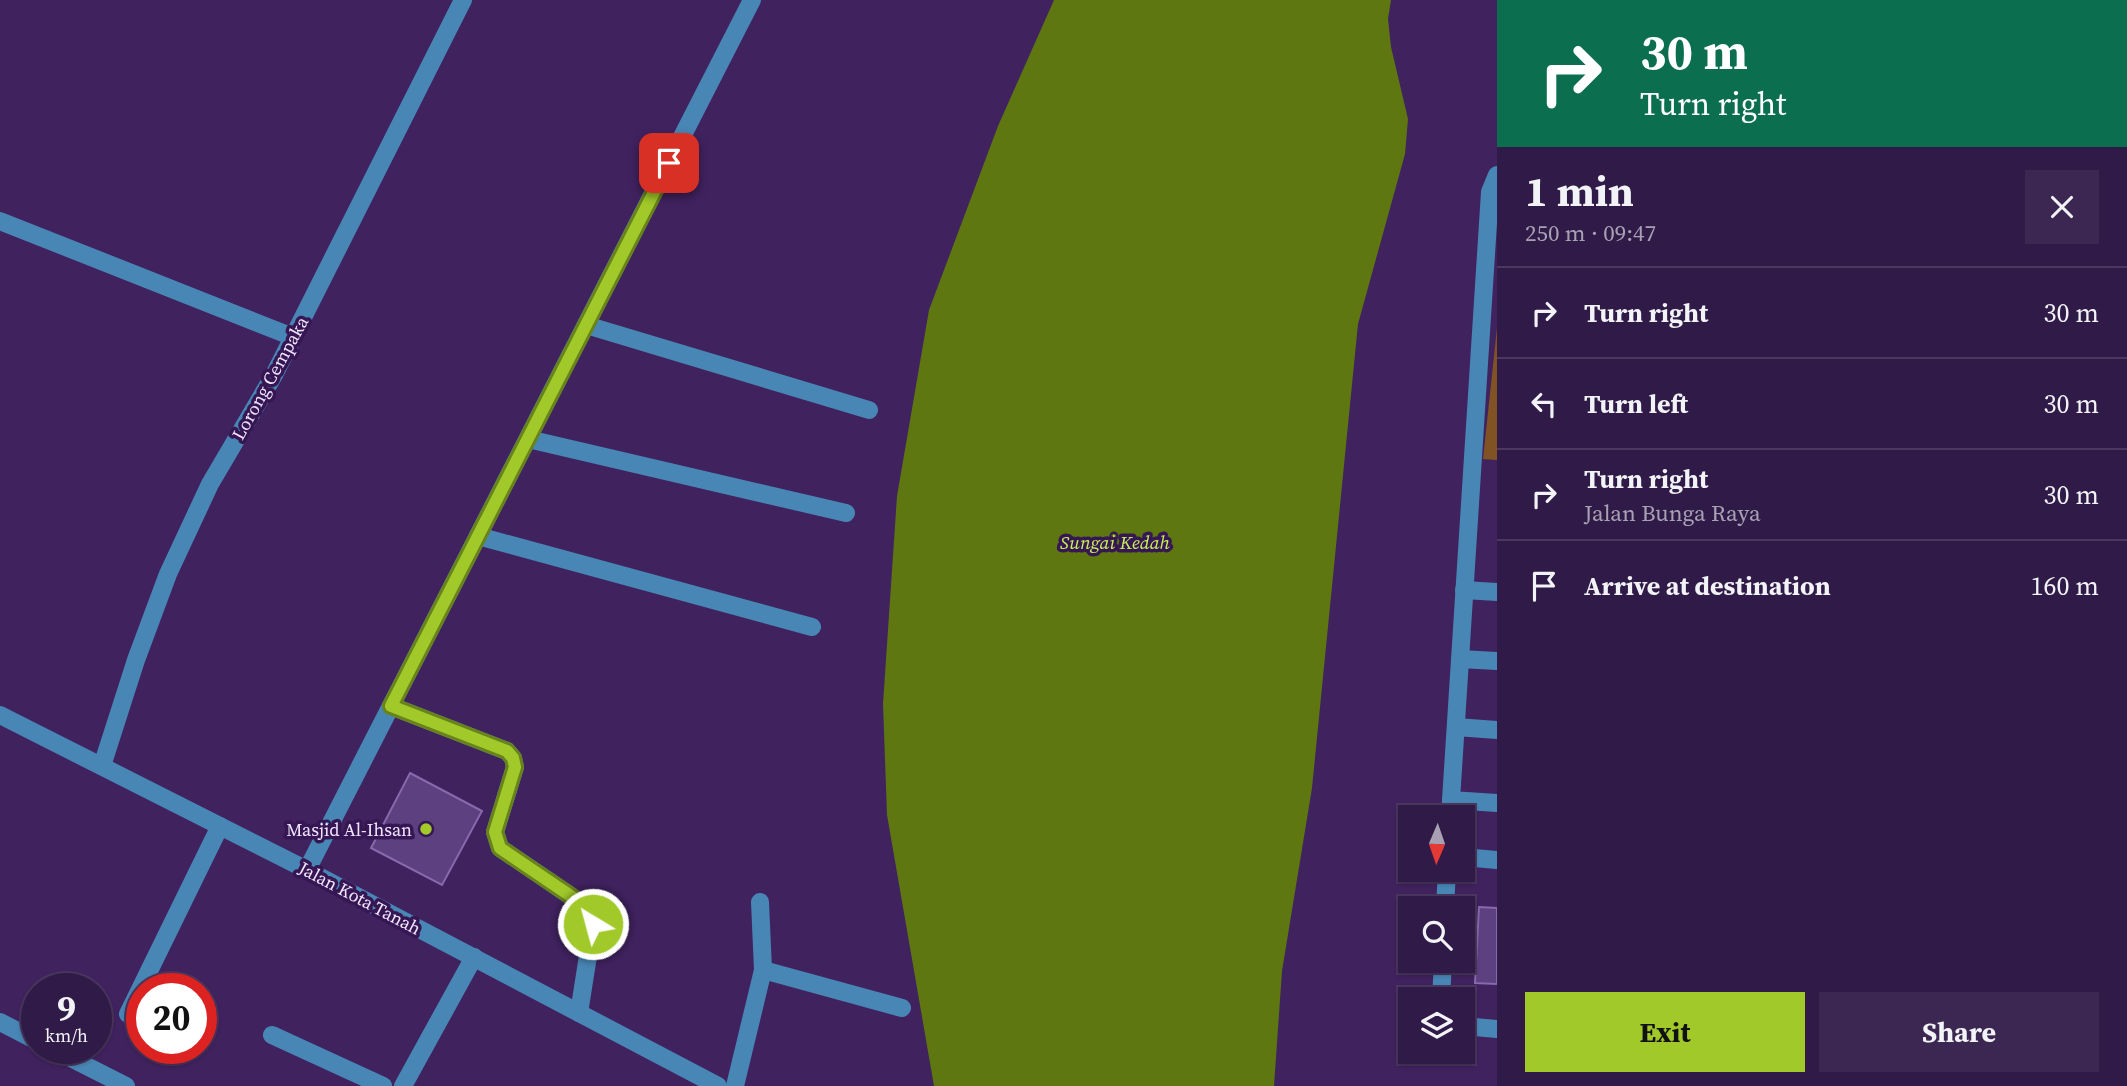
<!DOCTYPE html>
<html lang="en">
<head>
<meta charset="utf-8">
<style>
  body { margin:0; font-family:"Source Serif 4",serif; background:#3c2752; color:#f1f3f6; height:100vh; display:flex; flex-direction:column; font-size:26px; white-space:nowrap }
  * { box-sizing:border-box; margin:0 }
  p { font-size:23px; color:#a8a1b4 }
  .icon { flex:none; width:38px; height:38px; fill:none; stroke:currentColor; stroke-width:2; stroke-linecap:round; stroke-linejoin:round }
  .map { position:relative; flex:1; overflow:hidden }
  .panel { display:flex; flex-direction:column; background:#301a47; width:630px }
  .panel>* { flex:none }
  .guide { background:#0b6e4f; color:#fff; overflow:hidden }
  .needle { width:46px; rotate:182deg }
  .fabs { position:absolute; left:1398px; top:805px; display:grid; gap:14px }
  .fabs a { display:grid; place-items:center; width:77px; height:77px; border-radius:0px; background:#301a47; box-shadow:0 2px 5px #0004,0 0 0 2px #4b3860; font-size:35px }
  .speed { position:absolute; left:21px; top:973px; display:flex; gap:14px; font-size:35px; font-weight:700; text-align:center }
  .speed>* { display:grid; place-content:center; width:91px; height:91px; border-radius:50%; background:#301a47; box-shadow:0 2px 5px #0004,0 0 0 2px #4b3860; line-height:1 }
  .speed small { font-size:18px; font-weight:400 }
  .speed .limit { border:10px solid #d22; background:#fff; color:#111 }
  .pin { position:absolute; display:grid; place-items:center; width:60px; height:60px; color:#fff; margin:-30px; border-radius:14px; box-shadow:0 4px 10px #0006 }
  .me { position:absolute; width:77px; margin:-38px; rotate:323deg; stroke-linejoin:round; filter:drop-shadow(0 0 5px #0008) }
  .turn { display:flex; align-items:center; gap:24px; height:147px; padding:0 28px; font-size:32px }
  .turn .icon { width:91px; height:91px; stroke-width:2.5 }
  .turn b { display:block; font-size:49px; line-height:60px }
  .round { display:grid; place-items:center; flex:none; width:74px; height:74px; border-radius:0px; background:#3c2752 }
  .overview { display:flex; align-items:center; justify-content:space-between; height:119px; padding:0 28px }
  h1 { font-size:42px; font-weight:700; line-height:52px }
  .action { display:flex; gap:14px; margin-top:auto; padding:14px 28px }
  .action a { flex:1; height:80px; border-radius:0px; background:#a1c92a; color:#111; font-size:28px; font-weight:700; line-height:80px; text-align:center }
  .action a+a { background:#3c2752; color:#f1f3f6 }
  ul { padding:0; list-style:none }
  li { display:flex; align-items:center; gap:21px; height:91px; padding:0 28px; border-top:2px solid #4b3860 }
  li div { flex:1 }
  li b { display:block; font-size:26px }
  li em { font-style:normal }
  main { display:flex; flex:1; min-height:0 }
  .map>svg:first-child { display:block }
  .green { fill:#815324 }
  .water { fill:#5e7711 }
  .building { fill:#5d4080; stroke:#8769ad; stroke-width:2 }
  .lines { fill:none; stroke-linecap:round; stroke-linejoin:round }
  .minor { stroke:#4886b5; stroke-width:18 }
  .route-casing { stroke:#69831b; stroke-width:18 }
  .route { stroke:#a1c92a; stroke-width:12 }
  .poi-dot { fill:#a1c92a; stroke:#361754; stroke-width:2.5 }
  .labels { text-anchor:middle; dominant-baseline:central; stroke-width:7; stroke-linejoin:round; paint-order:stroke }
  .street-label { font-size:18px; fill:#efe6fd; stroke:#361754 }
  .poi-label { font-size:18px; fill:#efe6fd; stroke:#361754; text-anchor:end }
  .water-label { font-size:19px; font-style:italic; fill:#c6f256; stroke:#361754 }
</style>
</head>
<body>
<main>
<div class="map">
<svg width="1497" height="1086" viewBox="0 0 1497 1086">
  <rect width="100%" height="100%" fill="#40225f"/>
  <!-- green -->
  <path class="green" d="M 1497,328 L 1497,460 L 1483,459 Z"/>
  <!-- water -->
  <path class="water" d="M 1054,0 L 1391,0 L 1388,19 L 1391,47 L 1408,119 L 1405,154 L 1358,324 L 1312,788 L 1282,971 L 1274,1086 L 934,1086 L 887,815 L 883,704 L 897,496 L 929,310 L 998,126 Z"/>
  <!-- building -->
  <g class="building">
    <path d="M 410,773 L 482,811 L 442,885 L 371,848 Z"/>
    <path d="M 1479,907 L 1497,908 L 1497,984 L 1475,983 Z"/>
  </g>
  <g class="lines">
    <!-- minor -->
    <g class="minor">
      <path d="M 1497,175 L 1490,192 L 1451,800 L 1497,803"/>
      <path d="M 0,221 L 293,337"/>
      <path d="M 586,325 L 869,410"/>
      <path d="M 528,439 L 846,513"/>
      <path d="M 478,536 L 812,627"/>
      <path d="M 1464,590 L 1497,592"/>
      <path d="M 1460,659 L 1497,661"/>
      <path d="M 391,706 L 507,751 L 513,758 L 515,767 L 495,832 L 500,848 L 584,905 L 593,924 L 579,1013"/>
      <path d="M 0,715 L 307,870 L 718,1086"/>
      <path d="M 1456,727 L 1497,730"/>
      <path d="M 102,766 L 136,660 L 168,574 L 210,484 L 274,375 L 463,0"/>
      <path d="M 1450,817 L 1451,800"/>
      <path d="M 1463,857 L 1497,860"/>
      <path d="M 307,870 L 752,0"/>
      <path d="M 1445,908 L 1447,870"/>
      <path d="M 763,970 L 902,1008"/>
      <path d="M 1441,999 L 1443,961"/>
      <path d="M 128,1014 L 220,826"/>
      <path d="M 0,1022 L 37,1041"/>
      <path d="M 1463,1026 L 1497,1029"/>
      <path d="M 272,1035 L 383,1086"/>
      <path d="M 51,1048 L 126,1086"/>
      <path d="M 403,1086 L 474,957"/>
      <path d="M 735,1086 L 763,970 L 760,902"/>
    </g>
  </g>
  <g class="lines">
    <defs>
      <path id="route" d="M 593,924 L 584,905 L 500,848 L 495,832 L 515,767 L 513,758 L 507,751 L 391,706 L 669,163"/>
    </defs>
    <!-- route casing -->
    <use href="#route" class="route-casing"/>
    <!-- route -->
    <use href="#route" class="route"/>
  </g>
  <!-- markers -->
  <circle class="poi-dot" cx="426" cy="829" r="7"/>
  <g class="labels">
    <!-- street labels -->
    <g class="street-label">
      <text transform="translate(270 378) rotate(-61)">Lorong Cempaka</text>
      <text transform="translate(360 898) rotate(28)">Jalan Kota Tanah</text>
    </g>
    <!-- poi labels -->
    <g class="poi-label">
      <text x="412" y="829">Masjid Al-Ihsan</text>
    </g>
    <!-- water labels -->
    <g class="water-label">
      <text x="1115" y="542">Sungai Kedah</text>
    </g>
  </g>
</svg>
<div class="fabs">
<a><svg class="needle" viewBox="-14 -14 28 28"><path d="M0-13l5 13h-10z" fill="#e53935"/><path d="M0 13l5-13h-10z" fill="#a8a1b4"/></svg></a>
<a><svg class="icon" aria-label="search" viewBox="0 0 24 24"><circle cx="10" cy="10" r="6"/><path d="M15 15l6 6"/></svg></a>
<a><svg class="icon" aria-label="layers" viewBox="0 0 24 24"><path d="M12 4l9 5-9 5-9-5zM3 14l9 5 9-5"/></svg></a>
</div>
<div class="speed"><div>9<small>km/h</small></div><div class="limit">20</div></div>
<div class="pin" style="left:669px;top:163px;background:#d93025"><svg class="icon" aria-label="arrive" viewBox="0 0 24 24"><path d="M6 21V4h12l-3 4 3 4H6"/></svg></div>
<svg class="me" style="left:593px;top:924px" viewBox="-20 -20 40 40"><circle r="17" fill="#a1c92a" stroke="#fff" stroke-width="3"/><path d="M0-11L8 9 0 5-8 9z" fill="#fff"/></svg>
</div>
<section class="panel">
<div class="guide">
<div class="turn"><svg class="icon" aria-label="right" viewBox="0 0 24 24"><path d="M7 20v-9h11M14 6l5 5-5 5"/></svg><div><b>30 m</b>Turn right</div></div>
</div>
<div class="overview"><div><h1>1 min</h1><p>250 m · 09:47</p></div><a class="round"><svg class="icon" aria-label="close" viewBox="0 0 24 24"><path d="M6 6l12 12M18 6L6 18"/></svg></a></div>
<ul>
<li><svg class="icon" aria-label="right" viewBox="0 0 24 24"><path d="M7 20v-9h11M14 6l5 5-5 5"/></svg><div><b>Turn right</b></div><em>30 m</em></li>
<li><svg class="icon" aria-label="left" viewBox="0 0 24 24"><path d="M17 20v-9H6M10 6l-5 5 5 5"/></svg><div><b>Turn left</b></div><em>30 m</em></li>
<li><svg class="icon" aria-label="right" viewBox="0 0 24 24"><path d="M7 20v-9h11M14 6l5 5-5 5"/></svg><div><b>Turn right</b><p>Jalan Bunga Raya</p></div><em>30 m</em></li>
<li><svg class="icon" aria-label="arrive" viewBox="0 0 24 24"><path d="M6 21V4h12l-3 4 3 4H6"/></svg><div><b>Arrive at destination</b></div><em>160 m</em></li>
</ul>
<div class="action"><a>Exit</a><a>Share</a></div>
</section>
</main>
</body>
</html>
